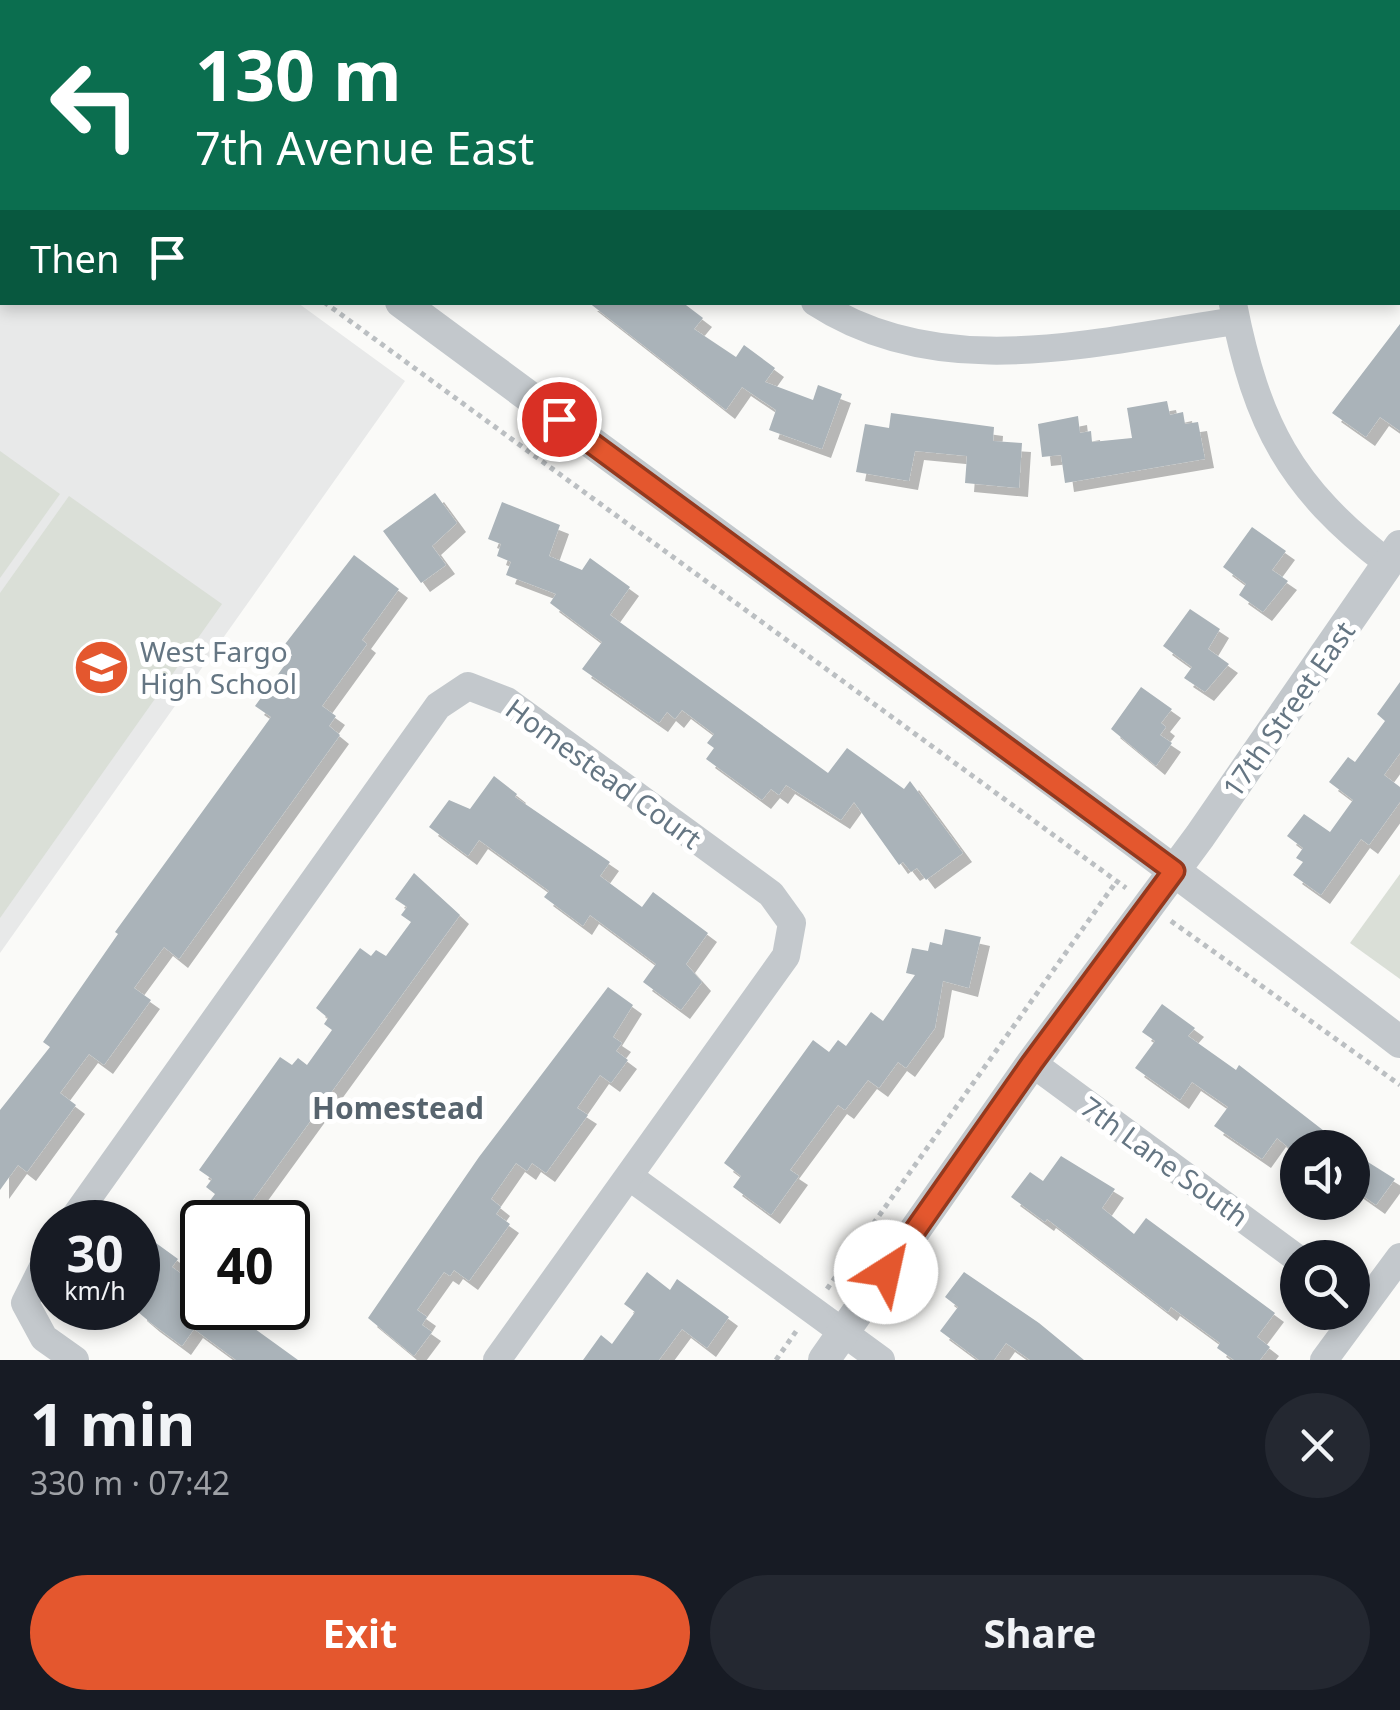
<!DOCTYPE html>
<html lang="en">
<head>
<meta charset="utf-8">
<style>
  body { margin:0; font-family:"Noto Sans",sans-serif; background:#242831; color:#f1f3f6; height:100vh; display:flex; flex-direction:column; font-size:38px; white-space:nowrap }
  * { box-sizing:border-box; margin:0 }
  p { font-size:32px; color:#9ea1a6 }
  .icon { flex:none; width:55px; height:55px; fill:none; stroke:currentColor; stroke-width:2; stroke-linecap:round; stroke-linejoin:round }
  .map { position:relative; height:1360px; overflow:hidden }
  .panel { display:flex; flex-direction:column; background:#171b24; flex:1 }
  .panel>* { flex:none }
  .top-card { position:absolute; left:0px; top:0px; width:1400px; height:305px; box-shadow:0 5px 15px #0003; background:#0b6e4f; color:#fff; overflow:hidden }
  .buttons { position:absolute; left:1280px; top:1130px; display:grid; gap:20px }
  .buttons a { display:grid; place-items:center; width:90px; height:90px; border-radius:50%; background:#171b24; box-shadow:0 5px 15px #0003; font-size:50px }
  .speed { position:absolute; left:30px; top:1200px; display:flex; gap:20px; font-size:50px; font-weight:700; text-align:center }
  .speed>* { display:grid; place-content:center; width:130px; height:130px; border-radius:50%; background:#171b24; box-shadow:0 5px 15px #0003; line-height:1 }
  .speed small { font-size:25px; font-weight:400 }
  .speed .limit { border:5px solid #111; border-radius:15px; background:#fff; color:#111 }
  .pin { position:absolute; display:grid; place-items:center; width:85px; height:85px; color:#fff; margin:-42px; border:5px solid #fff; border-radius:50%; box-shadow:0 2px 10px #0007 }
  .me { position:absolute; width:110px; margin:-55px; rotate:35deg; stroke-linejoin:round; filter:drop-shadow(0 0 8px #0008) }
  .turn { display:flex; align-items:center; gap:35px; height:210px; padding:0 30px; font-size:45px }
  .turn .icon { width:130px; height:130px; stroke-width:2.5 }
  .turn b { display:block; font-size:70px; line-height:85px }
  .then { display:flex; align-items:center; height:95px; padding:0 30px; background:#0003; gap:20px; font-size:38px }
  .round { display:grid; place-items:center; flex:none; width:105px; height:105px; border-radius:52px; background:#242831 }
  .summary { display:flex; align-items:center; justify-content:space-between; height:170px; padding:0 30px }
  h1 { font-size:60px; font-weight:700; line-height:75px }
  .action { display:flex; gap:20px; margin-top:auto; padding:20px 30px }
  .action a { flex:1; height:115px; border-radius:60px; background:#e4572e; color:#fff; font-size:40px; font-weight:700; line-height:115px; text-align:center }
  .action a+a { background:#242831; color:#f1f3f6 }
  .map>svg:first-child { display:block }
  .built { fill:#e8e9e9 }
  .green { fill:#dadfd7 }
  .building { fill:#aab3b9; filter:url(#shadow) }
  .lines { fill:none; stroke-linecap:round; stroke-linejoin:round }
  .path { stroke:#bbbfc2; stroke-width:5; stroke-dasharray:5 5; stroke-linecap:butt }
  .minor { stroke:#c3c8cc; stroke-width:28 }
  .tertiary { stroke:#c3c8cc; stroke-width:32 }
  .route-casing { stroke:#94391e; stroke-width:25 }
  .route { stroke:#e4572e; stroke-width:18 }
  .labels { text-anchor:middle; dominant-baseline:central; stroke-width:10; stroke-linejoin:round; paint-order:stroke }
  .poi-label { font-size:28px; fill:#657683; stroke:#fff; text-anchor:start }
  .street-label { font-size:28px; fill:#657683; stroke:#fff }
  .neighbourhood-label { font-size:30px; font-weight:bold; fill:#57646e; stroke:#fff }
</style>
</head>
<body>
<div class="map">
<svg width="1400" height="1360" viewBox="0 0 1400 1360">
  <defs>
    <filter id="shadow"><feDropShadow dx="9" dy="9" stdDeviation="0" flood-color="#0004"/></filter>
  </defs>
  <rect width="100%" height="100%" fill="#fafaf8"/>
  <!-- built -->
  <path class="built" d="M 0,84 L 2,302 L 298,303 L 405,381 L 0,953 Z"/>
  <!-- green -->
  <g class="green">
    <path d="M 0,451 L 60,494 L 0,578 Z"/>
    <path d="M 69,496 L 222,604 L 0,918 L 0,593 Z"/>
    <path d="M 1400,874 L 1400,979 L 1350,943 Z"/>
  </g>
  <!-- building -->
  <g class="building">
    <path d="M 588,302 L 682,302 L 703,318 L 694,329 L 736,357 L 744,345 L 775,368 L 765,382 L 813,400 L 818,385 L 842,394 L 822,449 L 769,430 L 776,410 L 742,387 L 726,410 Z"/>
    <path d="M 1400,324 L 1400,431 L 1380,417 L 1366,437 L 1332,413 Z"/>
    <path d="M 1167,401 L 1170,415 L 1183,412 L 1185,424 L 1198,422 L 1205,459 L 1065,483 L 1061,455 L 1042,457 L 1038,424 L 1078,416 L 1080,433 L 1091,431 L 1092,442 L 1132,438 L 1127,408 Z"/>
    <path d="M 891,413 L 994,427 L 993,441 L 1022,443 L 1019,488 L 965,483 L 967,456 L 915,451 L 909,481 L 856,472 L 865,424 L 889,428 Z"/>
    <path d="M 435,493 L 457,523 L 432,546 L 446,565 L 421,583 L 383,531 Z"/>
    <path d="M 502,502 L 560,525 L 549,556 L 582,570 L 590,558 L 630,587 L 610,615 L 828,773 L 847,748 L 904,789 L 910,781 L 963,853 L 926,880 L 917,868 L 911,872 L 903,862 L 899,865 L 854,802 L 841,820 L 786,785 L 779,795 L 771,789 L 762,800 L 706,759 L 714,748 L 707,743 L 714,734 L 682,710 L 675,719 L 667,712 L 659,723 L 582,669 L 602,642 L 550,603 L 556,594 L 506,575 L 511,562 L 497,556 L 501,544 L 488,539 Z"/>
    <path d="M 1252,527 L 1286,551 L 1272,570 L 1288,581 L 1263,612 L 1239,595 L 1246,584 L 1223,567 Z"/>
    <path d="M 354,555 L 399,589 L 362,640 L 367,644 L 322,706 L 336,716 L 329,726 L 340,735 L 179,959 L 164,947 L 134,988 L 151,1000 L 104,1065 L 89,1054 L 60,1093 L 76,1105 L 27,1172 L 18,1165 L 0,1190 L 0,1110 L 50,1047 L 43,1042 L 118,934 L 115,932 L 271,717 L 255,706 L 292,655 L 282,648 Z"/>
    <path d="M 1190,609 L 1220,629 L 1208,649 L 1229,664 L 1205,692 L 1184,678 L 1192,667 L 1163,646 Z"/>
    <path d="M 1400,682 L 1400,753 L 1384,775 L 1400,787 L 1400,802 L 1369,845 L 1361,839 L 1321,895 L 1293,875 L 1303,862 L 1296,858 L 1303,848 L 1287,836 L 1304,814 L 1330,832 L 1353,800 L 1329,782 L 1348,757 L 1355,762 L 1385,721 L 1377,714 Z"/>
    <path d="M 1141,687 L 1172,709 L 1161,723 L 1166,727 L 1160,735 L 1172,743 L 1156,766 L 1111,729 Z"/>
    <path d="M 494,776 L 517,794 L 515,797 L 610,862 L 600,876 L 642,907 L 653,892 L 708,933 L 686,964 L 702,982 L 681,1010 L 643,982 L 656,964 L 590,915 L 583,926 L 544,897 L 549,891 L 479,840 L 468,856 L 429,827 L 449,800 L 470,809 Z"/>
    <path d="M 414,873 L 460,915 L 237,1222 L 229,1222 L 206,1206 L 215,1194 L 206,1187 L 212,1179 L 199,1170 L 280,1057 L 292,1065 L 298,1058 L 307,1065 L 332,1030 L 324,1024 L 328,1018 L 316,1008 L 360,948 L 371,956 L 376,950 L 386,956 L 411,922 L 401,915 L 407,907 L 395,899 Z"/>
    <path d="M 945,929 L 981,937 L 969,988 L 943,981 L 935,1028 L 906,1068 L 898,1062 L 879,1088 L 868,1080 L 845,1110 L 838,1105 L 790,1170 L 799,1176 L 771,1215 L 733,1187 L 741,1176 L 724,1163 L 813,1040 L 829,1052 L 838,1040 L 846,1046 L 871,1012 L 883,1021 L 915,975 L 906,973 L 912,948 L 928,951 L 930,942 L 942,945 Z"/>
    <path d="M 608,987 L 633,1005 L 613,1037 L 622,1043 L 616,1051 L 628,1060 L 611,1083 L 600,1075 L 577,1108 L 588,1115 L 546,1173 L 532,1163 L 527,1171 L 516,1163 L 491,1199 L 501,1207 L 496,1214 L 510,1224 L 469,1281 L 454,1270 L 450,1276 L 444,1272 L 417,1310 L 427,1317 L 422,1325 L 432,1332 L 414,1356 L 368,1318 L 479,1157 Z"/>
    <path d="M 1162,1004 L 1195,1028 L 1188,1036 L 1236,1070 L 1239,1065 L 1346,1148 L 1289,1148 L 1277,1138 L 1262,1159 L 1214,1126 L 1228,1107 L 1192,1082 L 1180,1100 L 1135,1068 L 1155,1041 L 1142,1032 Z"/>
    <path d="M 1352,1152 L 1395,1179 L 1376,1205 L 1352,1188 Z"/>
    <path d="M 1061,1156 L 1115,1189 L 1102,1208 L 1134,1234 L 1146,1218 L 1275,1313 L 1257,1337 L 1270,1347 L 1260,1360 L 1234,1360 L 1217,1348 L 1220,1343 L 1171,1307 L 1168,1312 L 1047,1219 L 1045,1222 L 1011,1197 L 1030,1172 L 1043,1181 Z"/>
    <path d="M 138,1230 L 178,1259 L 172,1267 L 202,1289 L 202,1308 L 226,1308 L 298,1360 L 236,1360 L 194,1329 L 182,1346 L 151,1323 L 138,1312 Z"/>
    <path d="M 647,1272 L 670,1290 L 677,1279 L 729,1317 L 707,1348 L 682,1329 L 659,1360 L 583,1360 L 601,1335 L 612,1344 L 635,1312 L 624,1304 Z"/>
    <path d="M 964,1272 L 1039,1323 L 1084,1360 L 1030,1360 L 1006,1343 L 994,1360 L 979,1360 L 940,1331 L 958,1307 L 945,1297 Z"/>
  </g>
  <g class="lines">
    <!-- path -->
    <g class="path">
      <path d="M 0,65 L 2,67"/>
      <path d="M 324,302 L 1126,888"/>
      <path d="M 1171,921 L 1400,1085"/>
      <path d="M 827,1289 L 1116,882"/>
      <path d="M 776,1360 L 797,1330"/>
    </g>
    <!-- minor -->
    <g class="minor">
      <path d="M 413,0 L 415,2"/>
      <path d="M 1175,0 L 1176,2"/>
      <path d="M 815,302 C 942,385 1097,341 1236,321"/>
      <path d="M 1233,304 C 1257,425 1290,488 1388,563"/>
      <path d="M 1032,1063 L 1298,1259"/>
      <path d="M 630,1177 L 881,1360"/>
      <path d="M 71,1222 L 438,706 L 468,686 L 507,701 L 771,894 L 792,923 L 786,956 L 497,1360"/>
      <path d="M 52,1249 L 25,1303 L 44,1338 L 75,1360"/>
      <path d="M 1324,1360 L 1400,1257"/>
    </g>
    <!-- tertiary -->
    <g class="tertiary">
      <path d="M 0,5 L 2,7"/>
      <path d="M 401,302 C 734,549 1072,790 1400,1042"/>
      <path d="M 824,1360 L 1032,1063 L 1200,836 L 1400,546"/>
    </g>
  </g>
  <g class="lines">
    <defs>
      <path id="route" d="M 559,419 L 1174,871 L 1032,1063 L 886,1272"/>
    </defs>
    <!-- route casing -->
    <use href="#route" class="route-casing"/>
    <!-- route -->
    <use href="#route" class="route"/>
  </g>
  <!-- icons -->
  <defs>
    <symbol id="school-disc" viewBox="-11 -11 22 22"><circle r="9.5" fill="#e4572e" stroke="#fff"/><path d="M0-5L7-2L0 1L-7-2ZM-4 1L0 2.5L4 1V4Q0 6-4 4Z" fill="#fff"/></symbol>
  </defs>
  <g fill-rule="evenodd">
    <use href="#school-disc" x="70" y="636" width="63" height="63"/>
  </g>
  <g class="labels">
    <!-- poi labels -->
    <g class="poi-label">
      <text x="140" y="651">West Fargo<tspan x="140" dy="32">High School</tspan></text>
    </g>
    <!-- street labels -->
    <g class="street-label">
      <text transform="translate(1288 709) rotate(-55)">17th Street East</text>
      <text transform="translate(604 773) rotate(36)">Homestead Court</text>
      <text transform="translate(1165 1161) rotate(36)">7th Lane South</text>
    </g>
    <!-- neighbourhood labels -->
    <g class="neighbourhood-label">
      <text x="398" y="1107">Homestead</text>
    </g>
  </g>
</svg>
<div class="buttons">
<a><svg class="icon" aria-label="sound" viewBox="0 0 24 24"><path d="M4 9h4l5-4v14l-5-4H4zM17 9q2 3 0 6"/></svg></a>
<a><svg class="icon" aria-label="search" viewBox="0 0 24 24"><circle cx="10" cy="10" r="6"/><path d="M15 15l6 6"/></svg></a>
</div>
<div class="speed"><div>30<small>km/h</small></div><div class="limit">40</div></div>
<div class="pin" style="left:559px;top:419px;background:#d93025"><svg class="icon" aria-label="arrive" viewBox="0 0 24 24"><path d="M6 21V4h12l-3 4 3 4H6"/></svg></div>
<svg class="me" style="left:886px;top:1272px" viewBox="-20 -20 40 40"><circle r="19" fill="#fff"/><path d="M0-13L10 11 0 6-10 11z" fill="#e4572e"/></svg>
<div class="top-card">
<div class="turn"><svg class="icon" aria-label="left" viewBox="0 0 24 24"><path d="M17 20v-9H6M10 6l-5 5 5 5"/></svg><div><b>130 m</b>7th Avenue East</div></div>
<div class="then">Then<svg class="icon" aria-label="arrive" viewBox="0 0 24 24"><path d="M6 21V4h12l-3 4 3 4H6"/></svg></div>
</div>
</div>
<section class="panel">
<div class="summary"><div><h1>1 min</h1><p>330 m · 07:42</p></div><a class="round"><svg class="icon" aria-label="close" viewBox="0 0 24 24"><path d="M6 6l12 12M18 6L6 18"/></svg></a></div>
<div class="action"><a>Exit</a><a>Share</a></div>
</section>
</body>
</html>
